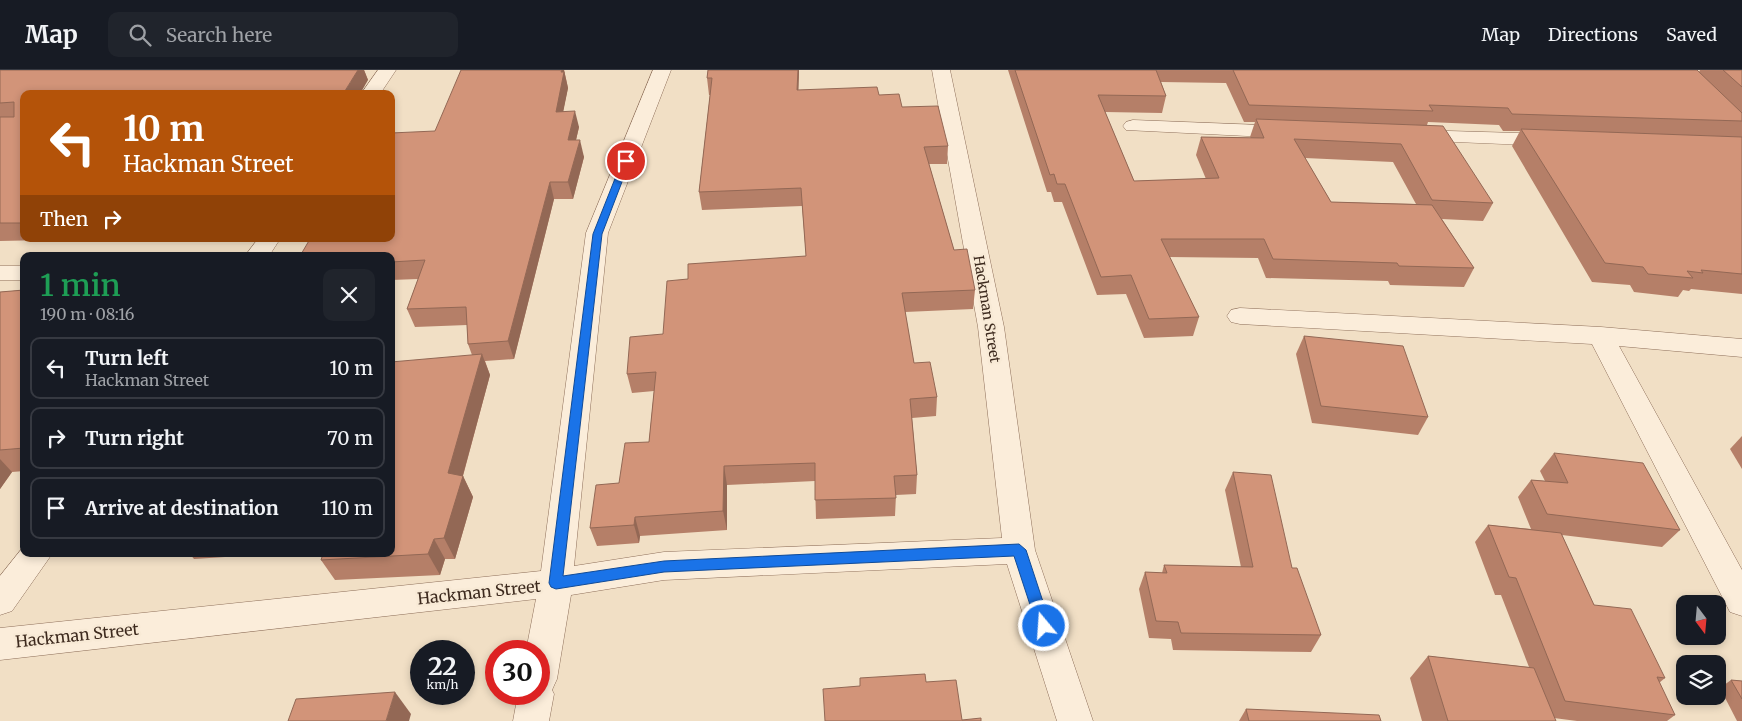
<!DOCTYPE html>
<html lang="en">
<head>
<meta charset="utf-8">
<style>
  body { margin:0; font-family:Merriweather,serif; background:#20242c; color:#f1f3f6; height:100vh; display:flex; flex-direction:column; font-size:19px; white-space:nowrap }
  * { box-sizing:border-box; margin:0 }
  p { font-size:16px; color:#9ea1a6 }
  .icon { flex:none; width:28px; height:28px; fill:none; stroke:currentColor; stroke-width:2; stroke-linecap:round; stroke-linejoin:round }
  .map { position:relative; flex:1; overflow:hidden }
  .drawer { position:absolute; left:20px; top:182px; width:375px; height:305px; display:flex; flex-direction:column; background:#171b24; border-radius:10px; box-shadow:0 2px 8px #0003 }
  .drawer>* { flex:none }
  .banner { position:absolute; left:20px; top:20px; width:375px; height:152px; border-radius:10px; box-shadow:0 2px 8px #0003; background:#b45309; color:#fff; overflow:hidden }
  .needle { width:32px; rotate:164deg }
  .fabs { position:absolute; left:1676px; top:525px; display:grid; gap:10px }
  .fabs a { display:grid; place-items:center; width:50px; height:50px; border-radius:10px; background:#171b24; box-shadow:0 2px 8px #0003; font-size:25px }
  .speed { position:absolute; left:410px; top:570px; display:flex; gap:10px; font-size:25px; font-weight:700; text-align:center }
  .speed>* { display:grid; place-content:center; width:65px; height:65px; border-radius:50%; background:#171b24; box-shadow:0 2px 8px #0003; line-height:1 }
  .speed small { font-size:12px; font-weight:400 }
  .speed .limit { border:8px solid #d22; background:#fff; color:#111 }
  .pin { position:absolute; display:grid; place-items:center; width:42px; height:42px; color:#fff; margin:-21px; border:2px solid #fff; border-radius:50%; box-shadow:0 1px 5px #0007 }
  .me { position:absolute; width:55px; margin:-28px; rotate:342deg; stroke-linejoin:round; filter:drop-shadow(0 0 4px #0008) }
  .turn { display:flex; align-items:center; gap:18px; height:105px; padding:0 20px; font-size:22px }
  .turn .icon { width:65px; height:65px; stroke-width:2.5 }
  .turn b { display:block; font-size:35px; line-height:42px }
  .then { display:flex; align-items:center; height:48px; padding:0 20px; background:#0003; gap:10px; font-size:19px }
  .round { display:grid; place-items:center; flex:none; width:52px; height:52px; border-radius:10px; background:#20242c }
  .headline { display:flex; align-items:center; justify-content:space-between; height:85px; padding:0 20px }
  h1 { font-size:30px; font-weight:600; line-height:38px; color:#1e9e55 }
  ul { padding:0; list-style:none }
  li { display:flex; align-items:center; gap:15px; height:62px; margin:0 10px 8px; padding:0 10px; border:2px solid #363941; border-radius:10px }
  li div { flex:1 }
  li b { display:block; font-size:19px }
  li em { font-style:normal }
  header { display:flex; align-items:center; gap:30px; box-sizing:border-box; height:70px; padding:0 25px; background:#171b24; border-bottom:1px solid #363941 }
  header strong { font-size:24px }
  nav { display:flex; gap:28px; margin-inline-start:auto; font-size:18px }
  .search { width:350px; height:45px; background:#20242c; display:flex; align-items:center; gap:12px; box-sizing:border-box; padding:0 18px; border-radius:10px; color:#9ea1a6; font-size:19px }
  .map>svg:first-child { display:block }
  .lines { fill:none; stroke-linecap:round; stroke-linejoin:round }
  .street-casing { stroke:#8e6f5a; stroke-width:1 }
  .street { fill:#fbedda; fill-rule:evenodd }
  .wall { fill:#b57f68; fill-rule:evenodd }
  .shaded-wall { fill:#936855 }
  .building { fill:#d29479; stroke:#936855 }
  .route { fill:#1a73e8; stroke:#114b97 }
  .labels { text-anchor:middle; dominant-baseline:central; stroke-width:5; stroke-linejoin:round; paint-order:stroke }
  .street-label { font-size:14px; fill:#3d2a1e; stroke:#f8ead6 }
  .near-street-label { font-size:16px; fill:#3d2a1e; stroke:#f8ead6 }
</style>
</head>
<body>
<header>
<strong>Map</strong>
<div class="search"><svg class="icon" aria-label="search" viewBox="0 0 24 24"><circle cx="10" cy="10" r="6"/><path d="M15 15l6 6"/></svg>Search here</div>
<nav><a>Map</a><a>Directions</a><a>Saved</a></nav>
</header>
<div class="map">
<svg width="1742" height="651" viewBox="0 0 1742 651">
  <rect width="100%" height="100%" fill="#f1dfc5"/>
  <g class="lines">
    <defs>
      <g id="street">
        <path d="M 378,0 L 396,0 L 380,24 L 361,24 Z"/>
        <path d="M 653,0 L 671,0 L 608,163 L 574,496 L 664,482 L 1002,468 L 978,257 L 932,0 L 950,0 L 1004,257 L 1035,480 L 1093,651 L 1057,651 L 1007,494 L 664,510 L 571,525 L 557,609 L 552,620 L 554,624 L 549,651 L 513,651 L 518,624 L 539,624 L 539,581 L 526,581 L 536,529 L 0,590 L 0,558 L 541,501 L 586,163 Z"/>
        <path d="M 1133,50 L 1288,56 L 1295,58 L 1298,62 L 1295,66 L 1288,68 L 1126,60 L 1123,56 L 1126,52 Z"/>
        <path d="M 1414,60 L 1553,64 L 1560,66 L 1563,70 L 1560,74 L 1553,76 L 1407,70 L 1404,66 L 1407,62 Z"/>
        <path d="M 258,169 L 280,169 L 269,186 L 245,186 Z"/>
        <rect x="0" y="196" width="24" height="14"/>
        <path d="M 1240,238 L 1601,257 L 1742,269 L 1742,287 L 1619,276 L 1742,500 L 1742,546 L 1730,542 L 1592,274 L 1240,254 L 1231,252 L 1227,246 L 1231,240 Z"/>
        <path d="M 24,476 L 24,484 L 52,484 L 12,541 L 0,545 L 0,506 Z"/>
      </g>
    </defs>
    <!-- street casing -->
    <use href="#street" class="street-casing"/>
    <!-- street -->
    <use href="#street" class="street"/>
  </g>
  <!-- wall -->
  <g class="wall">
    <path d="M 0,0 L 364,0 L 368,10 L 24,24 L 24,169 L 91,169 L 0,171 Z"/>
    <path d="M 564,0 L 568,18 L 563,41 L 579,57 L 576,70 L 584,87 L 573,129 L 554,129 L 514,289 L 485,291 L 490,305 L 463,406 L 473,427 L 455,489 L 445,489 L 440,505 L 335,510 L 321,490 L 472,285 L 468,274 L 467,255 L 415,257 L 407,239 L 418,209 L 391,210 L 391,186 L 435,61 Z"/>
    <path d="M 708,0 L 799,0 L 798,20 L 879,25 L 902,37 L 948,76 L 947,94 L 929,94 L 954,180 L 975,220 L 973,239 L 905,242 L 914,293 L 937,327 L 936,346 L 912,348 L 917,405 L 916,424 L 896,425 L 895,446 L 816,449 L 815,411 L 727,415 L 727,460 L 640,466 L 639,473 L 597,476 L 590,458 L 619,413 L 649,372 L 654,321 L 632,323 L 627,304 L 663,264 L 688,209 L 806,186 L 802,136 L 702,140 L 699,122 L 710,25 L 709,25 L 707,8 Z"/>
    <path d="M 1008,0 L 1697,0 L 1699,2 L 1700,0 L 1742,0 L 1742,224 L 1691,219 L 1689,221 L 1683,220 L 1678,227 L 1634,222 L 1630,215 L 1592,212 L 1512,76 L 1520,61 L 1503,61 L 1499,55 L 1428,52 L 1427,55 L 1493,133 L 1483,151 L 1442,149 L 1474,198 L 1464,217 L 1390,215 L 1388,211 L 1266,208 L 1258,188 L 1169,187 L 1199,247 L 1193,266 L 1144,268 L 1126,224 L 1097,225 L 1062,132 L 1054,132 L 1051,122 L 1047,122 ZM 1161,12 L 1226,13 L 1244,52 L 1255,52 L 1250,67 L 1251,68 L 1201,67 L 1196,85 L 1206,109 L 1134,111 L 1105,42 L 1162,43 L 1166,26 ZM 1305,88 L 1393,92 L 1416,134 L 1331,132 Z"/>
    <path d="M 24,220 L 24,401 L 12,402 L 0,419 L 0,222 Z"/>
    <path d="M 1304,266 L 1428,347 L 1418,365 L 1312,353 L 1296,284 Z"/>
    <path d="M 1742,366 L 1742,399 L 1730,379 Z"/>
    <path d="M 1554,383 L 1680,460 L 1662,477 L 1562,465 L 1594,535 L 1665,608 L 1659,613 L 1675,645 L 1667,651 L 1577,651 L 1554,648 L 1556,651 L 1422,651 L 1410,608 L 1428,586 L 1529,597 L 1501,525 L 1495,525 L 1475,472 L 1488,455 L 1531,459 L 1518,427 L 1531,410 L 1545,411 L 1540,401 Z"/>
    <path d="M 1233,402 L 1292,498 L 1321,565 L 1311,582 L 1173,580 L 1171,569 L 1149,568 L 1139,519 L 1145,502 L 1162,503 L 1164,495 L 1241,497 L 1225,420 Z"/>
    <path d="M 190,484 L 272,484 L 194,489 Z"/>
    <path d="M 1731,610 L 1742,611 L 1742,651 L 1737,651 L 1720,618 Z"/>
    <path d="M 1246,639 L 1381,651 L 1239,651 Z"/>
  </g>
  <!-- shaded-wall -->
  <g class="shaded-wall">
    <path d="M 358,0 L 364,0 L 368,10 L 360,24 L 343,24 Z"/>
    <path d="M 562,0 L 564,0 L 568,18 L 560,58 L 556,42 Z"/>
    <path d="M 798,0 L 799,0 L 798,37 L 797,20 Z"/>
    <path d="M 575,41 L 579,57 L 572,87 L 568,70 Z"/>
    <path d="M 580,70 L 584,87 L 573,129 L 568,112 Z"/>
    <path d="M 550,112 L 554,129 L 514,289 L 508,271 Z"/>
    <path d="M 482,284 L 490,305 L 460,416 L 463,406 L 473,427 L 455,489 L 444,468 L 448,403 Z"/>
    <path d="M 0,389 L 12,402 L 0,419 Z"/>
    <path d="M 724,396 L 727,415 L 727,460 L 723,441 Z"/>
    <path d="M 635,447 L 640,466 L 639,473 L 634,455 Z"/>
    <path d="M 434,469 L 445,489 L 440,505 L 428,484 Z"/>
    <path d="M 395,622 L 411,644 L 409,651 L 386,651 Z"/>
  </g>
  <!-- building -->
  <g class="building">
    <path d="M 0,0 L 358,0 L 343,24 L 24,24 L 24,153 L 0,153 L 0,47 L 14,47 L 14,32 L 0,33 Z"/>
    <path d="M 461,0 L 562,0 L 561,2 L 564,2 L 556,42 L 575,41 L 568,70 L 580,70 L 568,112 L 550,112 L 508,271 L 468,274 L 466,237 L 407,239 L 425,190 L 391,192 L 391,186 L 300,186 L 310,169 L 391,169 L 391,63 L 435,61 Z"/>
    <path d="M 708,0 L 798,0 L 797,20 L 877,17 L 879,25 L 899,24 L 902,37 L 938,36 L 948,76 L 924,77 L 954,180 L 967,179 L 975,220 L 902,223 L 914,293 L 930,292 L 937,327 L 910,329 L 917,405 L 894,406 L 896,428 L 815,430 L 815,393 L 724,396 L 723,441 L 635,447 L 634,455 L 590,458 L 596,415 L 619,413 L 625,373 L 649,372 L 656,302 L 627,304 L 630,267 L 663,264 L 667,211 L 688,209 L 688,194 L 806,186 L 801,118 L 699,122 L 712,8 L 707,8 Z"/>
    <path d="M 1015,0 L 1156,0 L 1166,26 L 1098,25 L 1134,111 L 1219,108 L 1201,67 L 1264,68 L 1256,49 L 1443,56 L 1493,133 L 1432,130 L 1401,74 L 1294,69 L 1331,132 L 1432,135 L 1474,198 L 1399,196 L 1397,193 L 1273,189 L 1264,169 L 1161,169 L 1199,247 L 1149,249 L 1131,205 L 1101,207 L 1065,114 L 1057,114 L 1054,104 L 1050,105 Z"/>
    <path d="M 1233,0 L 1697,0 L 1742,43 L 1742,51 L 1512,44 L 1508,38 L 1429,35 L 1433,41 L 1249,35 Z"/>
    <path d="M 1723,0 L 1742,0 L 1742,17 Z"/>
    <path d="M 1521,59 L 1742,67 L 1742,204 L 1701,200 L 1703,203 L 1687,201 L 1693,208 L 1648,204 L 1643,197 L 1605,193 Z"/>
    <path d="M 24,220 L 24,378 L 0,380 L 0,222 Z"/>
    <path d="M 1304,266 L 1403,276 L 1428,347 L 1321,336 Z"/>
    <path d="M 482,284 L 448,403 L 463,406 L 444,468 L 434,469 L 428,484 L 321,490 L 323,484 L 391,484 L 391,292 Z"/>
    <path d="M 1554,383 L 1643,393 L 1680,460 L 1547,444 L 1531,410 L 1568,413 Z"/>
    <path d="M 1233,402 L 1271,405 L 1292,498 L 1297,498 L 1321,565 L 1181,563 L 1178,552 L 1156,551 L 1145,502 L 1167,503 L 1164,495 L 1253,497 Z"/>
    <path d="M 1488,455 L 1561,463 L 1594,535 L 1631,539 L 1665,608 L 1657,607 L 1675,645 L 1565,631 L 1516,508 L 1509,507 Z"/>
    <path d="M 1428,586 L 1534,598 L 1556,651 L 1448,651 Z"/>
    <path d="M 925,604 L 926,612 L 956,610 L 962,650 L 981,648 L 981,651 L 825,651 L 823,619 L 860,616 L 860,608 Z"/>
    <path d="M 1731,610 L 1742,611 L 1742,629 Z"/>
    <path d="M 395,622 L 386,651 L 288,651 L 296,629 Z"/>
    <path d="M 1246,639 L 1379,645 L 1381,651 L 1249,651 Z"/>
  </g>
  <!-- route -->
  <path class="route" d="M 626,88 L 630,91 L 602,164 L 563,506 L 664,491 L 1019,474 L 1026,480 L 1051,556 L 1049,560 L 1044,562 L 1039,560 L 1037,556 L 1014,486 L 664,502 L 556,519 L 551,517 L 549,513 L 593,164 L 622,91 Z"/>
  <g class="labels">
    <!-- street labels -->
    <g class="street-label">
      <text transform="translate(987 239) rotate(81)">Hackman Street</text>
    </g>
    <!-- near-street labels -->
    <g class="near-street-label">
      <text transform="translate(479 522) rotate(-6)">Hackman Street</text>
      <text transform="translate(77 565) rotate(-6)">Hackman Street</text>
    </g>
  </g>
</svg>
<div class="fabs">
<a><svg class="needle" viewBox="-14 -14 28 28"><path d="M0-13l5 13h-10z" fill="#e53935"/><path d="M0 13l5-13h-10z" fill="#9ea1a6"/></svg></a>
<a><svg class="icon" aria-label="layers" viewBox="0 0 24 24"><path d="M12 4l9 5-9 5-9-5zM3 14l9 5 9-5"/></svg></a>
</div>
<div class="speed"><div>22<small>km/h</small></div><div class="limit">30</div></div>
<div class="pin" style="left:626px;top:91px;background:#d93025"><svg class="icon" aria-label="arrive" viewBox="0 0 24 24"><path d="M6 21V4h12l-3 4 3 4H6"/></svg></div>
<svg class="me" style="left:1044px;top:556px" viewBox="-20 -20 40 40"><circle r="17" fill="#1a73e8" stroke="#fff" stroke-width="3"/><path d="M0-11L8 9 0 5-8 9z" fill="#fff"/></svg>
<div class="banner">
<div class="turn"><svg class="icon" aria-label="left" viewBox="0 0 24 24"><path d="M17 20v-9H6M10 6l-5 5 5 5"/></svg><div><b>10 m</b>Hackman Street</div></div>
<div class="then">Then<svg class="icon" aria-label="right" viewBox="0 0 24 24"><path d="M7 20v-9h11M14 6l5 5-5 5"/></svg></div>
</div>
<section class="drawer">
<div class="headline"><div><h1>1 min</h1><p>190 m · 08:16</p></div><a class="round"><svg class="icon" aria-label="close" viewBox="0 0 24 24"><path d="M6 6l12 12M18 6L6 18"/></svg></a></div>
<ul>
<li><svg class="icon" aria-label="left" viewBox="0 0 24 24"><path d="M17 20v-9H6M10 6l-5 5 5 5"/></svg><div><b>Turn left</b><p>Hackman Street</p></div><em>10 m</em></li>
<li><svg class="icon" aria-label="right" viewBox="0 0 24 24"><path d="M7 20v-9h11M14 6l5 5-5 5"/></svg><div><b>Turn right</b></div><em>70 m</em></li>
<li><svg class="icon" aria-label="arrive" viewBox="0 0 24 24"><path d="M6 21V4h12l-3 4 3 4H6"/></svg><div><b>Arrive at destination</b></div><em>110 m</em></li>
</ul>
</section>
</div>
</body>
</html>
